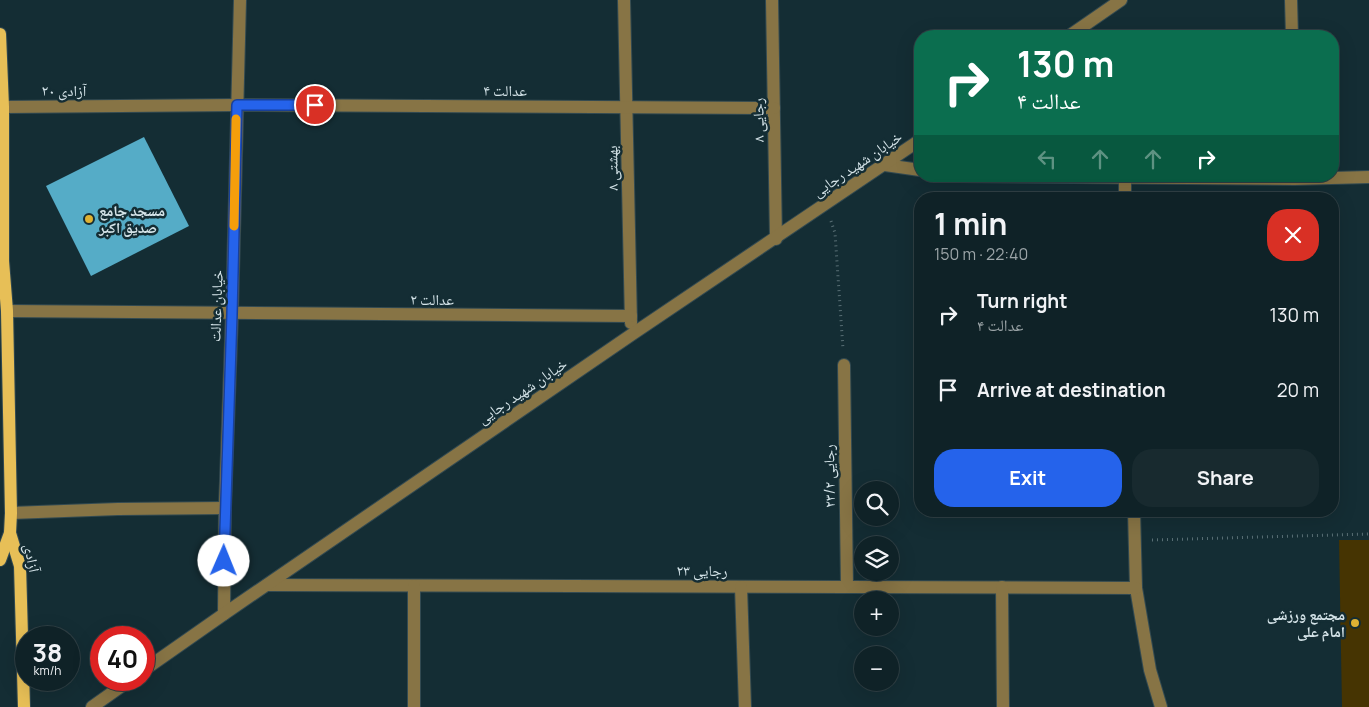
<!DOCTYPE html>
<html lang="en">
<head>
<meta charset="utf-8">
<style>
  body { margin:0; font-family:Manrope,"Noto Naskh Arabic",sans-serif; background:#182a2f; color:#f1f3f6; height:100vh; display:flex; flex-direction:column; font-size:19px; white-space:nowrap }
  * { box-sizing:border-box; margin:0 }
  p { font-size:16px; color:#9ba4a7 }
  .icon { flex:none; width:28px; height:28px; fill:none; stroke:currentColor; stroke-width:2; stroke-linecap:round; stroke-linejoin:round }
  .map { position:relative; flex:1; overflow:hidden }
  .side { position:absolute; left:914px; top:192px; width:425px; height:325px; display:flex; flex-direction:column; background:#0f2227; border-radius:20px; box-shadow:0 5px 20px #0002,0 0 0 1px #2f3f44 }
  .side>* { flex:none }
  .banner { position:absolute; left:914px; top:30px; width:425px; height:152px; border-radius:20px; box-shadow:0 5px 20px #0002,0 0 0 1px #2f3f44; background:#0b6e4f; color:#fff; overflow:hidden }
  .controls { position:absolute; left:854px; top:481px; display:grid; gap:10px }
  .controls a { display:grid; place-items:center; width:45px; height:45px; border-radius:50%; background:#0f2227; box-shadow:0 5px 20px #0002,0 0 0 1px #2f3f44; font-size:25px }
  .speed { position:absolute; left:15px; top:626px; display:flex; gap:10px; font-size:25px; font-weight:700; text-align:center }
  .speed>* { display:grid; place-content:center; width:65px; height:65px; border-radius:50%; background:#0f2227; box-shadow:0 5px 20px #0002,0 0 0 1px #2f3f44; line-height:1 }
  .speed small { font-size:12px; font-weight:400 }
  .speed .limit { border:8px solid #d22; background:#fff; color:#111 }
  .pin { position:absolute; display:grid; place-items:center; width:42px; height:42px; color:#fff; margin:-21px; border:2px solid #fff; border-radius:50%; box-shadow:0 1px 5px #0007 }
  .me { position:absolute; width:55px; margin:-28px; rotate:1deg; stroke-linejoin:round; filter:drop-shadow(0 0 4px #0008) }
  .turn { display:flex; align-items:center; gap:18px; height:105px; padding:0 20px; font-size:22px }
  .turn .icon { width:65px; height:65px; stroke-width:2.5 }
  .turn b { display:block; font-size:35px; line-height:42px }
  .lanes { display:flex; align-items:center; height:48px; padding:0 20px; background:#0003; justify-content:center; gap:25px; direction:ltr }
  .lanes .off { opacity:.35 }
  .round { display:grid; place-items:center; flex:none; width:52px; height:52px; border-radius:20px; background:#182a2f }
  .summary { display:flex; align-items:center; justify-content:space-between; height:85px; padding:0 20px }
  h1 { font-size:30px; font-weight:700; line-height:38px }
  .primary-button { display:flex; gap:10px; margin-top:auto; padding:10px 20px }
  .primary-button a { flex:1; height:58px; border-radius:20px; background:#2563eb; color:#fff; font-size:20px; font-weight:700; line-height:58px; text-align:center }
  .primary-button a+a { background:#182a2f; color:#f1f3f6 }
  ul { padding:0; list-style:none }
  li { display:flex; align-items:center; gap:15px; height:75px; padding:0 20px }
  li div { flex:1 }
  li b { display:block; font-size:19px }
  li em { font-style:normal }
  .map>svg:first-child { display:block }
  .green { fill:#463402 }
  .building { fill:#55acc7 }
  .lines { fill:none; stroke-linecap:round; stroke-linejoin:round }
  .minor-casing { stroke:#334a51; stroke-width:14 }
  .major-casing { stroke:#334a51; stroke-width:14 }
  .path { stroke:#596f75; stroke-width:3; stroke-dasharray:1 4; stroke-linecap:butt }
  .minor { stroke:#877445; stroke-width:12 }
  .major { stroke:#e7bf57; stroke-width:12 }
  .route-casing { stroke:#184099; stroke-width:12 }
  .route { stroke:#2563eb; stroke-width:9 }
  .slow { stroke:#f59e0b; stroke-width:9 }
  .poi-dot { fill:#deb133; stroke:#142d34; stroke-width:2 }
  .labels { text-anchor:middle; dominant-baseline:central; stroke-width:5; stroke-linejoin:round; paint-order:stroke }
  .street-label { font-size:15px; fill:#d4e3e8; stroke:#142d34 }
  .poi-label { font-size:15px; font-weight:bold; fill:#d4e3e8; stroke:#142d34; text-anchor:start }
</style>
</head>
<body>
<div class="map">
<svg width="1369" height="707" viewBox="0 0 1369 707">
  <rect width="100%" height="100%" fill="#142d34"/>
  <!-- green -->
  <path class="green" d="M 1339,540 L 1369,540 L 1369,707 L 1342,707 Z"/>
  <!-- building -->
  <path class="building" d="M 144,137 L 189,226 L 91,276 L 46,186 Z"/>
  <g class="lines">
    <defs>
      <g id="minor">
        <path d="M 624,0 L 631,323"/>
        <path d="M 772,0 L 776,239"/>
        <path d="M 1291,0 L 1292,36"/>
        <path d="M 1069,36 L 1121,0"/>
        <path d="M 3,107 L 237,105 L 774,108"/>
        <path d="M 885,165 L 920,170"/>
        <path d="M 957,176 L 1295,179 L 1369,177"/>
        <path d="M 1125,178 L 1125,199"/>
        <path d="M 7,311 L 631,316"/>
        <path d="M 844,365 L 847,587"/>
        <path d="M 1134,511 L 1136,588 L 1150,670 L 1161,707"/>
        <path d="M 11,513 L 118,509 L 225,508"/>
        <path d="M 267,585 L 1136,588"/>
        <path d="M 741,587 L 745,707"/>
        <path d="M 1002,587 L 1003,707"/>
        <path d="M 224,614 L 225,508 L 232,313 L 240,0"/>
        <path d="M 144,670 L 224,614 L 631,335 L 920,140"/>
        <path d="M 92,707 L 130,680"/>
        <path d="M 414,707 L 414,586"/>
      </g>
      <g id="major">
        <path d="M 0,34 L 3,107 L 3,261 L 7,311 L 11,513 L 10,533 L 0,560"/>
        <path d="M 10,533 L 20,566 L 24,707"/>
      </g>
    </defs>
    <!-- minor casing -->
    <use href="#minor" class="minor-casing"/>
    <!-- major casing -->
    <use href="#major" class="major-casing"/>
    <!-- path -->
    <g class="path">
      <path d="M 831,221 L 835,233 L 843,349"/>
      <path d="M 1152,540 L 1369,534"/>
    </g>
    <!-- minor -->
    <use href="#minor" class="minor"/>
    <!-- major -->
    <use href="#major" class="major"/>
  </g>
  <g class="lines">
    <defs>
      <path id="route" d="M 224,561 L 232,314 L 237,105 L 315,105"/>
    </defs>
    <!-- route casing -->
    <use href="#route" class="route-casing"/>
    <!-- route -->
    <use href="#route" class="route"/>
    <!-- slow -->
    <path class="slow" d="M 234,226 L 236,119"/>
  </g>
  <!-- markers -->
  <g class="poi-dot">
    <circle cx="89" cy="219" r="5"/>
    <circle cx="1355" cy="623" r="5"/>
  </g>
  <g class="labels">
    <!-- street labels -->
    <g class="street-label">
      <text x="64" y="90">آزادی ۲۰</text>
      <text x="505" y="90">عدالت ۴</text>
      <text transform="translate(758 120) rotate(-91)">رجایی ۸</text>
      <text transform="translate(857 164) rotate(-34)">خیابان شهید رجایی</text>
      <text transform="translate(612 168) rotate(-91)">بهشتی ۸</text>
      <text x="432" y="299">عدالت ۲</text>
      <text transform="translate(216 306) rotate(-88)">خیابان عدالت</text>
      <text transform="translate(522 391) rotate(-34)">خیابان شهید رجایی</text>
      <text transform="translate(829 476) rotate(-91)">رجایی ۲۳/۲</text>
      <text transform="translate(32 558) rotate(79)">آزادی</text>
      <text x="702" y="570">رجایی ۲۳</text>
    </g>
    <!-- poi labels -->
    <g class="poi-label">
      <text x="99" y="210">مسجد جامع<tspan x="99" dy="17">صدیق اکبر</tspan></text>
      <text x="1345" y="614" text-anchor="end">مجتمع ورزشی<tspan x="1345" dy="17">امام علی</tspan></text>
    </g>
  </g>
</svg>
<div class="controls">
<a><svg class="icon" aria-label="search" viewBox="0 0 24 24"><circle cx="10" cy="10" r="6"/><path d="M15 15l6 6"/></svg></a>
<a><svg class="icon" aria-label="layers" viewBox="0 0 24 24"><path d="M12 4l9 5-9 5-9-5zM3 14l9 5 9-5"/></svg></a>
<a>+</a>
<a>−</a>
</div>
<div class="speed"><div>38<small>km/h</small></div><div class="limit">40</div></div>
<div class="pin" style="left:315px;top:105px;background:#d93025"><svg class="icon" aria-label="arrive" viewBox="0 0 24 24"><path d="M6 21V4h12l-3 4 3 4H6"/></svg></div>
<svg class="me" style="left:224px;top:561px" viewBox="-20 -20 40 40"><circle r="19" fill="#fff"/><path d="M0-13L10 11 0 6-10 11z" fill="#2563eb"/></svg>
<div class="banner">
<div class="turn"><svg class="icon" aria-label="right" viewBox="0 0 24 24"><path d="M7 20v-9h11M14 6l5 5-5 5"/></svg><div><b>130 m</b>عدالت ۴</div></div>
<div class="lanes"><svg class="icon off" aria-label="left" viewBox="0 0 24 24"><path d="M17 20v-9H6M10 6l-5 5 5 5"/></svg><svg class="icon off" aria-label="ahead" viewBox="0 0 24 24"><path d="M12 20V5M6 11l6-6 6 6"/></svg><svg class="icon off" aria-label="ahead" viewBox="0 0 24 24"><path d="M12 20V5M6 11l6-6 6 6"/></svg><svg class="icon" aria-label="right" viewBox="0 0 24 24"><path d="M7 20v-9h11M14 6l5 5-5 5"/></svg></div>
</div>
<section class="side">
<div class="summary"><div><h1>1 min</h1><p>150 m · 22:40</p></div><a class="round" style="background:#d93025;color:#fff"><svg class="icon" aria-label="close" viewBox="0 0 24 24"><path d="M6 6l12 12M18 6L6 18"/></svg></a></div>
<ul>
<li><svg class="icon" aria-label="right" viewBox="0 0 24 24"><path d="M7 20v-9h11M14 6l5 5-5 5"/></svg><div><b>Turn right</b><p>عدالت ۴</p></div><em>130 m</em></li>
<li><svg class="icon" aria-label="arrive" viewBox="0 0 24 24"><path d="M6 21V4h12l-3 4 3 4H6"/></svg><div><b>Arrive at destination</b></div><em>20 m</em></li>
</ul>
<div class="primary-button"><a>Exit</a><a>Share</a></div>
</section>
</div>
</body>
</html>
